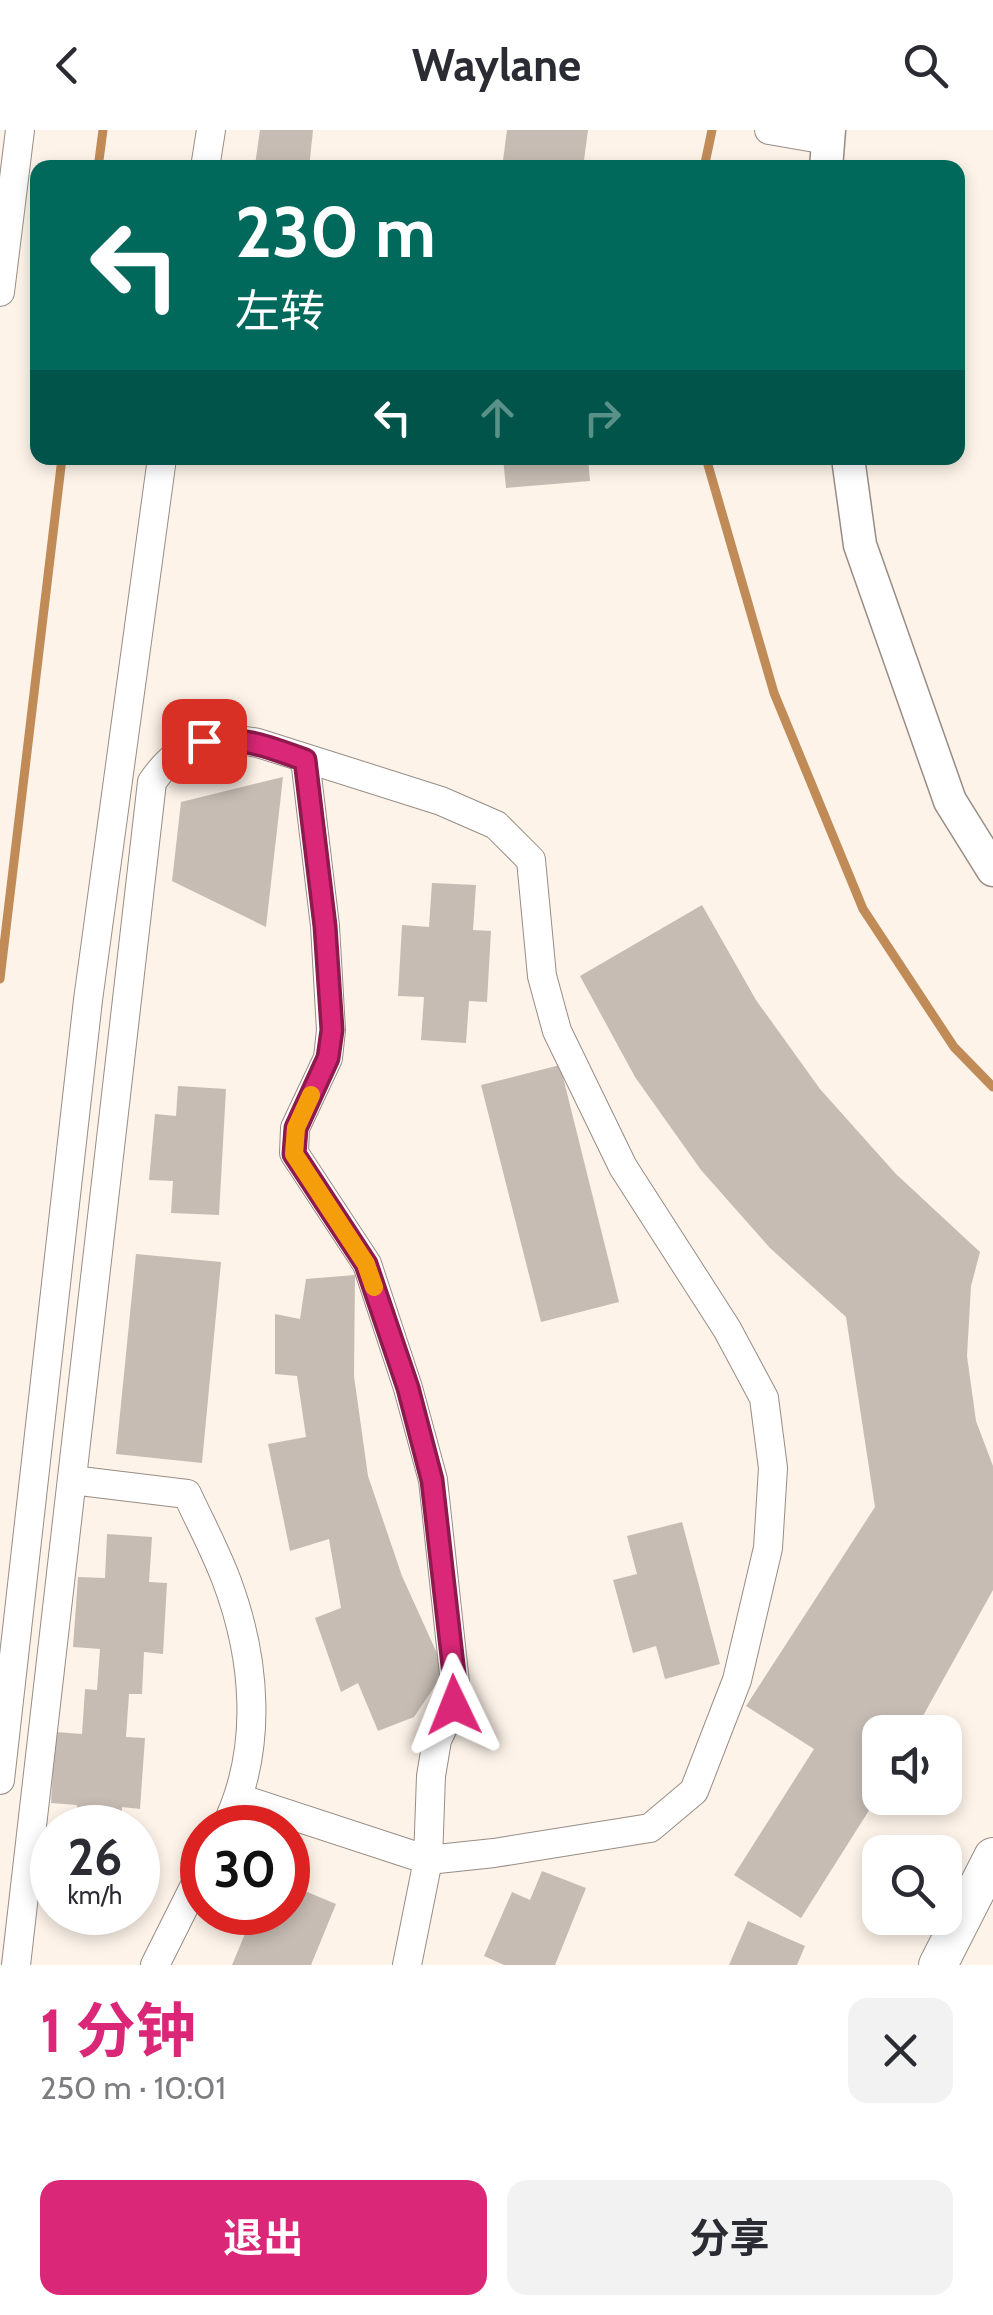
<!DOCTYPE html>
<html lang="zh">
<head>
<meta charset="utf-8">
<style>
  body { margin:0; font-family:Cabin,"Noto Sans SC",sans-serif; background:#f2f2f3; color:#2b2b33; height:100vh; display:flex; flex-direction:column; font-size:38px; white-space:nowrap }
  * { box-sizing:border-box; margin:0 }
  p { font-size:32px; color:#7c7c81 }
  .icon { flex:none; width:55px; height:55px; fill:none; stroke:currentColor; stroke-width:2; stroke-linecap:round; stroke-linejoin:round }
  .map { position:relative; height:1835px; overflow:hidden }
  .side { display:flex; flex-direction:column; background:#fff; flex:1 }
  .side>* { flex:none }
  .hud { position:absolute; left:30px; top:30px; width:935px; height:305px; border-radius:20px; box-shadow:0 5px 15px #0003; background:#00695c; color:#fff; overflow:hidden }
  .buttons { position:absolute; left:862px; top:1585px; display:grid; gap:20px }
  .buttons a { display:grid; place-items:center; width:100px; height:100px; border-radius:20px; background:#fff; box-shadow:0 5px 15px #0003; font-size:50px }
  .speed { position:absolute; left:30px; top:1675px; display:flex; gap:20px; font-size:50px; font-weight:700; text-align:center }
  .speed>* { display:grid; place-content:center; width:130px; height:130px; border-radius:50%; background:#fff; box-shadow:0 5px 15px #0003; line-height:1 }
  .speed small { font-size:25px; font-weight:400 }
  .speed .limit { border:15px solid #d22; background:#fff; color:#111 }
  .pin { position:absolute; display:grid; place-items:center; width:85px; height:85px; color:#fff; margin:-42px; border-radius:20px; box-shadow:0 5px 15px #0006 }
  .me { position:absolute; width:110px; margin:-55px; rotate:358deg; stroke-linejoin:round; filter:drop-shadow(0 0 8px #0008) }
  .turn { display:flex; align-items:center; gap:35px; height:210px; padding:0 40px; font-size:45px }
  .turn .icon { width:130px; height:130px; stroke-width:2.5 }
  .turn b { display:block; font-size:70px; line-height:85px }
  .lanes { display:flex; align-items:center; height:95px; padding:0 40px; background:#0003; justify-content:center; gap:50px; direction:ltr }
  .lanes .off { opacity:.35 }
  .round { display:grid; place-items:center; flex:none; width:105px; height:105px; border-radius:20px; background:#f2f2f3 }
  .summary { display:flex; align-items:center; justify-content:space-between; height:170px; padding:0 40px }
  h1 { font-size:60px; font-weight:700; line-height:75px; color:#db2777 }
  .action { display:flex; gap:20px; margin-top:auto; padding:20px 40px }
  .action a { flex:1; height:115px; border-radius:20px; background:#db2777; color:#fff; font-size:40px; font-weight:700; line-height:115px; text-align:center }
  .action a+a { background:#f2f2f3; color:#2b2b33 }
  header { display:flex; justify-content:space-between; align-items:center; height:130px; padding:0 40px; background:#fff; font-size:45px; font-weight:700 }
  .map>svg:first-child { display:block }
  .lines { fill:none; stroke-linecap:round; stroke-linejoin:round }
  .stream { stroke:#c08b57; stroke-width:9 }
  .building { fill:#c6bcb3 }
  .minor-casing { stroke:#978d85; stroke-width:30 }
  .tertiary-casing { stroke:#978d85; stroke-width:35 }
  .secondary-casing { stroke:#978d85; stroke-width:40 }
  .minor { stroke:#fff; stroke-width:28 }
  .tertiary { stroke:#fff; stroke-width:32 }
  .secondary { stroke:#fff; stroke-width:38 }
  .route-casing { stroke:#8e194d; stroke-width:25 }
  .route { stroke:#db2777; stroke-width:18 }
  .slow { stroke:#f59e0b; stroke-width:18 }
</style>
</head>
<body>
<header><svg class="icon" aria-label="back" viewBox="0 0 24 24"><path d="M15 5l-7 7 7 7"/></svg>Waylane<svg class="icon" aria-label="search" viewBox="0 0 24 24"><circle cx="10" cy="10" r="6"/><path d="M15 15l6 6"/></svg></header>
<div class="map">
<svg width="993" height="1835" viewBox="0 0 993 1835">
  <rect width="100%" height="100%" fill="#fdf3e9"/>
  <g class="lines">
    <!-- stream -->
    <g class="stream">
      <path d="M 98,38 L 103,0"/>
      <path d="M 704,38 L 712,0"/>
      <path d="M 706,328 L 774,563 L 863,779 L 954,917 L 993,957"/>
      <path d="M 0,849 L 62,328"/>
    </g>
  </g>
  <!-- building -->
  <g class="building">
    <path d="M 260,0 L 313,0 L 309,38 L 255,35 Z"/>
    <path d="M 507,0 L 588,0 L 583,38 L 502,38 Z"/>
    <path d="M 503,328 L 588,328 L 590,351 L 506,358 Z"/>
    <path d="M 283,647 L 266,797 L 172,751 L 181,672 Z"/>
    <path d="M 432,753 L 476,755 L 473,800 L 491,801 L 487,872 L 469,871 L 466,913 L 421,910 L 424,867 L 398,866 L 402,795 L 429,797 Z"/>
    <path d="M 702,775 L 756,870 L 820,959 L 896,1044 L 980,1122 L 971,1156 L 967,1226 L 976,1291 L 993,1336 L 993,1460 L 914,1602 L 880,1602 L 880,1663 L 801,1788 L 734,1745 L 814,1619 L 746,1576 L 875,1377 L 846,1187 L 770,1118 L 701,1040 L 635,947 L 580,846 Z"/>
    <path d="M 560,935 L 619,1172 L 541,1192 L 481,955 Z"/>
    <path d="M 178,956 L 226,959 L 219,1085 L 171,1083 L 173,1051 L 149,1050 L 155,984 L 176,986 Z"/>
    <path d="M 136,1124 L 221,1132 L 202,1333 L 116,1324 Z"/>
    <path d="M 355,1145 L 354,1246 L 368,1346 L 402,1446 L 445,1541 L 414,1587 L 378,1601 L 358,1553 L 341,1562 L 315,1488 L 341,1478 L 329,1409 L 290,1421 L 268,1314 L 306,1307 L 297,1246 L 275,1244 L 275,1184 L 300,1189 L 306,1149 Z"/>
    <path d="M 682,1392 L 720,1534 L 665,1549 L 656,1516 L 633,1523 L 613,1450 L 637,1444 L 627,1406 Z"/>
    <path d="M 107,1404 L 152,1407 L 149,1452 L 167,1453 L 163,1524 L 144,1522 L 142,1564 L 129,1564 L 126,1607 L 145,1608 L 140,1679 L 122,1677 L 121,1698 L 75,1698 L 77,1675 L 51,1673 L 55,1602 L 82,1604 L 85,1559 L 97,1560 L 100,1519 L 73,1517 L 78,1447 L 105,1448 Z"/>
    <path d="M 542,1741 L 586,1758 L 555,1835 L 504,1835 L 484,1826 L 512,1762 L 530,1770 Z"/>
    <path d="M 288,1754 L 336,1774 L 311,1835 L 232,1835 L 254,1782 L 288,1782 Z"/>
    <path d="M 748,1791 L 805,1816 L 797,1835 L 729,1835 Z"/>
  </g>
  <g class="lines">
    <defs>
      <g id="minor">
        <path d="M 769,0 L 827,10"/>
        <path d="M 205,38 L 211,0"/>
        <path d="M 0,162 L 20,0"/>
        <path d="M 305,629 L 325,796 L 331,900 L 328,928 L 295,998 L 294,1023 L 367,1134 L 408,1258 L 433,1350 L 455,1553 L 454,1575 L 437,1610 L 431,1646 L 428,1730 L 407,1835"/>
        <path d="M 72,1350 L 187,1364 C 200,1392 215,1420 226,1449 C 256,1528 264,1620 225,1698"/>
        <path d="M 0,1650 L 88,870 L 162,328"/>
        <path d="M 16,1835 L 152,652 C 180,611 211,604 258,613 L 441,671 L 496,695 L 531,730 L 542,846 L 557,901 L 623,1037 L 727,1199 L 764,1268 L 773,1338 L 768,1418 L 737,1550 L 694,1661 L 650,1698 L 494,1723 L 428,1730 L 239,1668"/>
        <path d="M 155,1835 L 202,1741"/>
      </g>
      <g id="tertiary">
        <path d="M 826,38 L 829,0"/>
        <path d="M 848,328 L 860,415 L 950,671 L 993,740"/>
      </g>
      <path id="secondary" d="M 938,1835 L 993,1727"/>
    </defs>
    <!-- minor casing -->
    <use href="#minor" class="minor-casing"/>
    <!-- tertiary casing -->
    <use href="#tertiary" class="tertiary-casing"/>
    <!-- secondary casing -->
    <use href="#secondary" class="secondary-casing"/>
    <!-- minor -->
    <use href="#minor" class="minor"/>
    <!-- tertiary -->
    <use href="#tertiary" class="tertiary"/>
    <!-- secondary -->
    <use href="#secondary" class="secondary"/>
  </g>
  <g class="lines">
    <defs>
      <path id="route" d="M 204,611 C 241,606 270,617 305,630 L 325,796 L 332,900 L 328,928 L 296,998 L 294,1024 L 366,1134 L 408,1258 L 432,1350 L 455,1553 L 454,1575"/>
    </defs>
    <!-- route casing -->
    <use href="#route" class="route-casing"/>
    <!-- route -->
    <use href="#route" class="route"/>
    <!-- slow -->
    <path class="slow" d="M 311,965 L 296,998 L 294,1024 L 366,1134 L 374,1157"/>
  </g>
</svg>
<div class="buttons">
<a><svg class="icon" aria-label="sound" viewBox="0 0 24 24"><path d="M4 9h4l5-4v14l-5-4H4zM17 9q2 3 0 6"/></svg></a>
<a><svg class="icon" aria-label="search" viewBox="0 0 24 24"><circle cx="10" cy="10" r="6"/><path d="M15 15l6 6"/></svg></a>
</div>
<div class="speed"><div>26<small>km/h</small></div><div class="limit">30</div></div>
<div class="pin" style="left:204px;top:611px;background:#d93025"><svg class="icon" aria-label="arrive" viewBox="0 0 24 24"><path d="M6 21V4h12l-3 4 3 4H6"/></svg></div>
<svg class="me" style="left:454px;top:1575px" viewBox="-20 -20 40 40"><path d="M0-17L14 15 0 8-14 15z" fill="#db2777" stroke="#fff" stroke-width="4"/></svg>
<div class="hud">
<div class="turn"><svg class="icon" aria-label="left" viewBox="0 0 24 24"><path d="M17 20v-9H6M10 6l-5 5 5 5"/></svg><div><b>230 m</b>左转</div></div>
<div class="lanes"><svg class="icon" aria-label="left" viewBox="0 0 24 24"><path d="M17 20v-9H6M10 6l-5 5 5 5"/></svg><svg class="icon off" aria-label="ahead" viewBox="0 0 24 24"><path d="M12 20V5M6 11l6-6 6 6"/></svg><svg class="icon off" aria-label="right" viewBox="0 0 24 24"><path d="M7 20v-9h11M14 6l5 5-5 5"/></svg></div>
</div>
</div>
<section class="side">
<div class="summary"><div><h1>1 分钟</h1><p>250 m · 10:01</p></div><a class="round"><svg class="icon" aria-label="close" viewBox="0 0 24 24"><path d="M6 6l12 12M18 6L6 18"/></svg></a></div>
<div class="action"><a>退出</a><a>分享</a></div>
</section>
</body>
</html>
